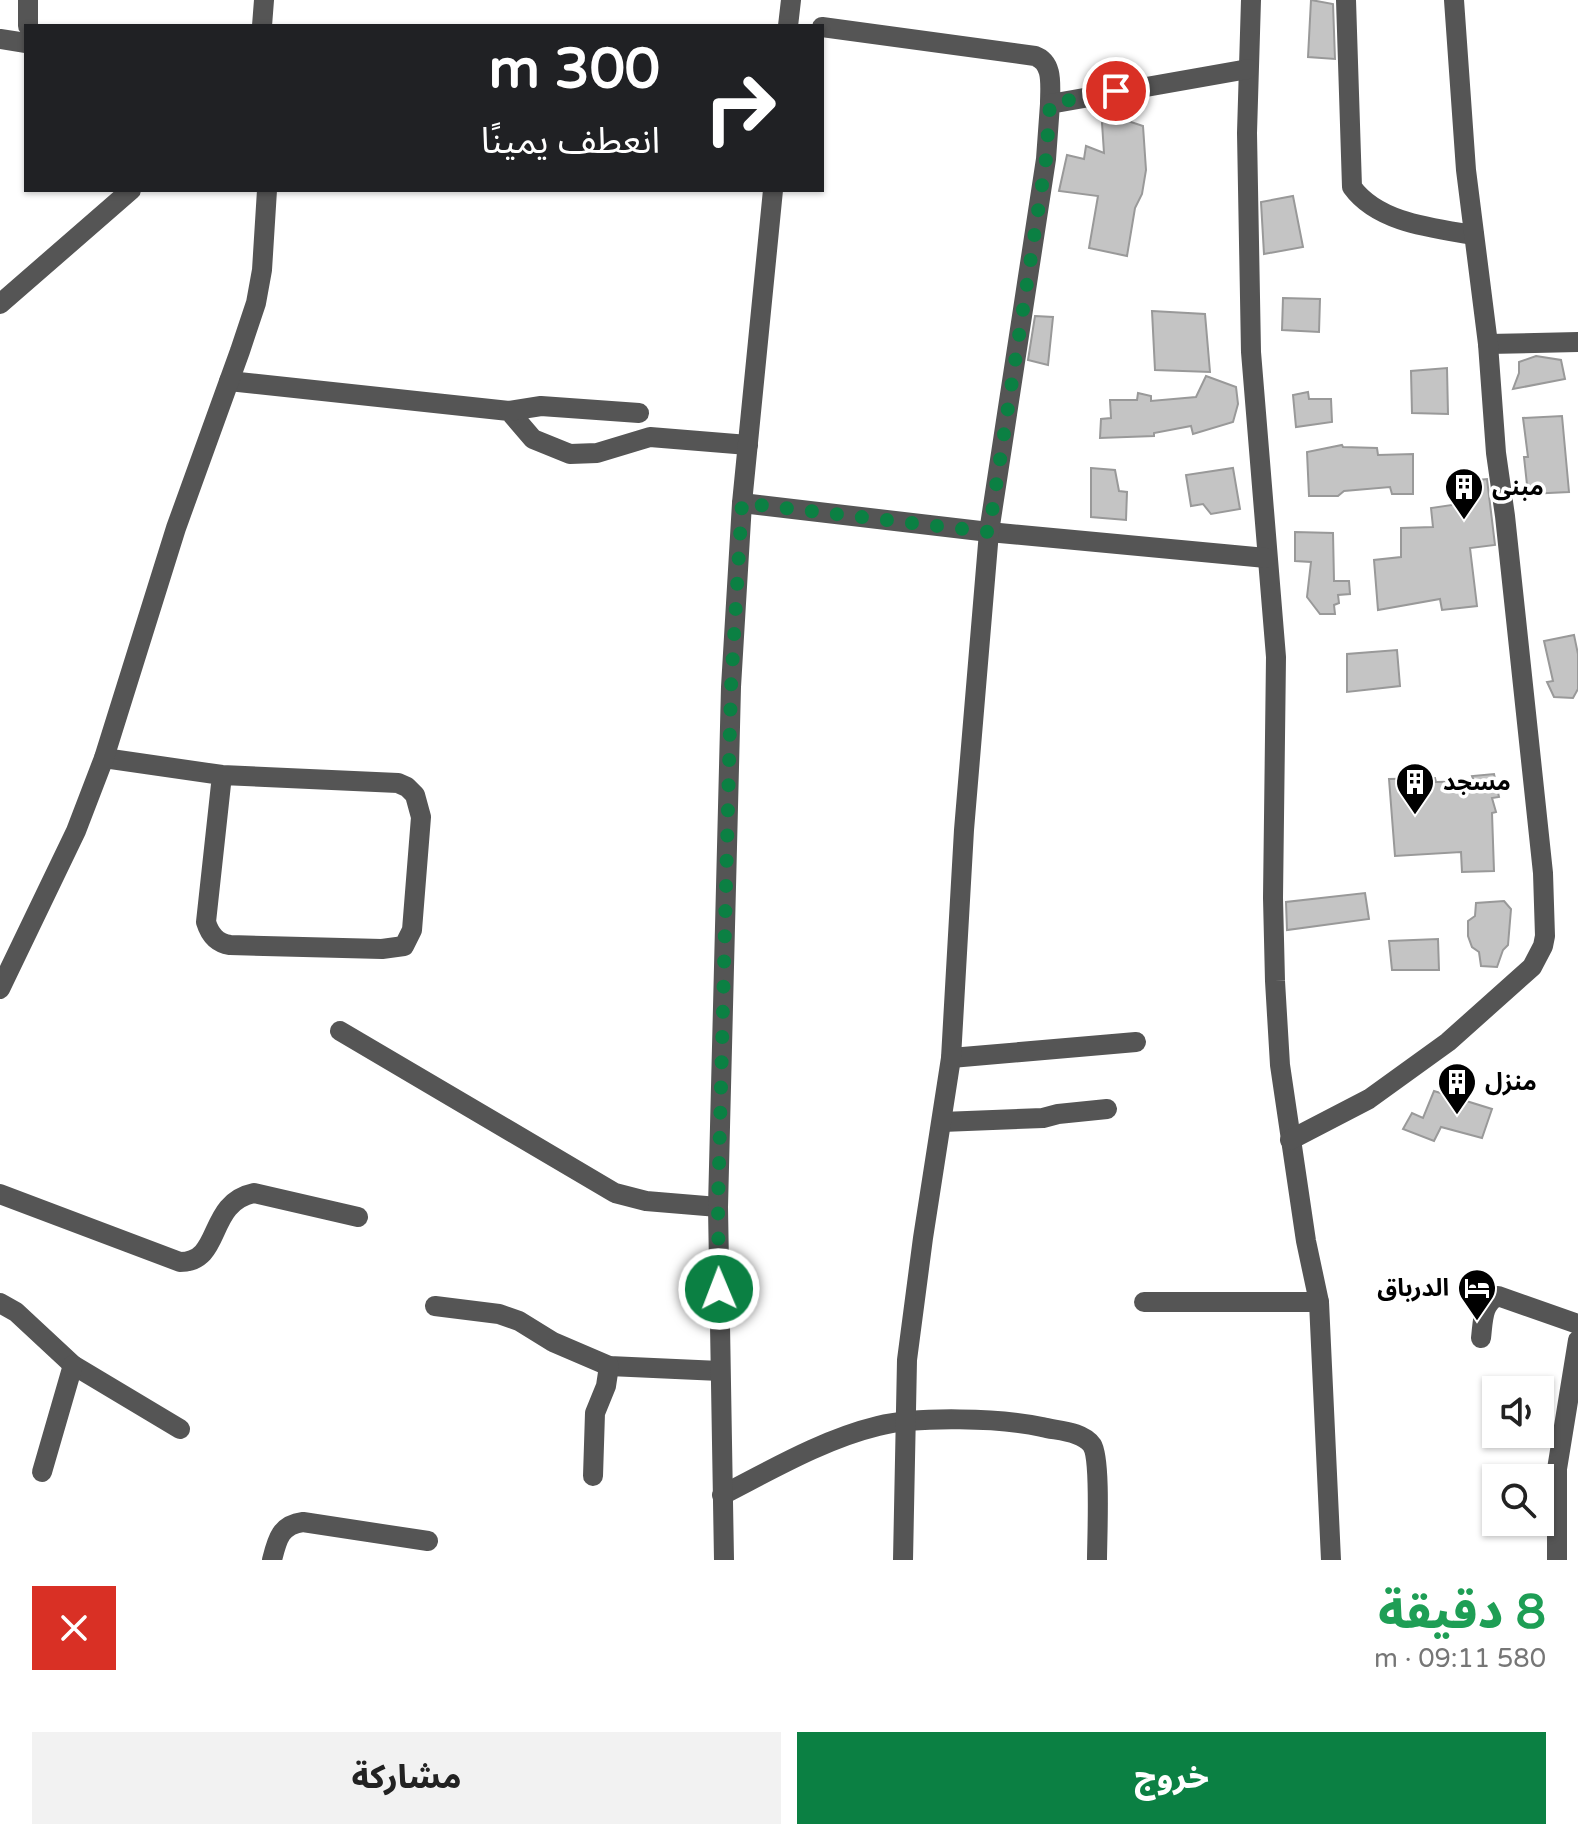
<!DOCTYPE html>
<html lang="ar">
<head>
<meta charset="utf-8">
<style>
  body { margin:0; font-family:"Varela Round","Noto Sans Arabic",sans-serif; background:#f2f2f2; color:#222; direction:rtl; height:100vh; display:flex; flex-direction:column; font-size:30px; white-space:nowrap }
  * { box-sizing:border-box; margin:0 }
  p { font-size:26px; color:#767676 }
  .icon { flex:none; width:44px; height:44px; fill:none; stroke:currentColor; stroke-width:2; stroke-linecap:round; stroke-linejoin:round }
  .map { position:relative; height:1560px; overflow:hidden; direction:ltr }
  .panel { display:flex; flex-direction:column; background:#fff; flex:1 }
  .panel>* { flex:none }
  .guide { position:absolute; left:24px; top:24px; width:800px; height:168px; border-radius:0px; box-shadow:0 2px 6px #0004; direction:rtl; background:#202124; color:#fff; overflow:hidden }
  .buttons { position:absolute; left:1482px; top:1376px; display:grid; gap:16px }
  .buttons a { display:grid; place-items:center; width:72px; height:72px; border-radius:0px; background:#fff; box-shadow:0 2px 6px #0004; font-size:40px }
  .pin { position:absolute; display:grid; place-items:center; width:68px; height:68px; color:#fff; margin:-34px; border:4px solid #fff; border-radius:50%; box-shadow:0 2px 8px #0007 }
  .me { position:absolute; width:88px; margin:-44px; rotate:359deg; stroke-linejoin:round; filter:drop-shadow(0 0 6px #0008) }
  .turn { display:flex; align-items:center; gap:28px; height:168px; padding:0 32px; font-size:36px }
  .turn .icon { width:104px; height:104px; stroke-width:2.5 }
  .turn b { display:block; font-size:56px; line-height:68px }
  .round { display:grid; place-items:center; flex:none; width:84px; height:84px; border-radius:0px; background:#f2f2f2 }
  .summary { display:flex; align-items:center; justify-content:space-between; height:136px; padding:0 32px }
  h1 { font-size:48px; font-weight:800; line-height:60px; color:#1e9e55 }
  .button { display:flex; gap:16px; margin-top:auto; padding:16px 32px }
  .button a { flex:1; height:92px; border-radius:0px; background:#0b8043; color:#fff; font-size:32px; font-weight:800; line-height:92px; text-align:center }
  .button a+a { background:#f2f2f2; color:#222 }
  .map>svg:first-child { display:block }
  .building { fill:#c4c4c4; stroke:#999; stroke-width:2 }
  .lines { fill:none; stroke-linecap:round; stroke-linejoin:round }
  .minor { stroke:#555; stroke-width:20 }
  .route { stroke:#0b8043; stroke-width:14; stroke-dasharray:0 25.2 }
  .labels { text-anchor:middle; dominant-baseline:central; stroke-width:7; stroke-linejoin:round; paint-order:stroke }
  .poi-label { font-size:24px; font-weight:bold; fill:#000; stroke:#fff; text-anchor:start }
</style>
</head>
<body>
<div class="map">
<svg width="1578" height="1560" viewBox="0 0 1578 1560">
  <rect width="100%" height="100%" fill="#fff"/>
  <!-- building -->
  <g class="building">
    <path d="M 1311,0 L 1333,4 L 1335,59 L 1308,57 Z"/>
    <path d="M 1110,115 L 1143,126 L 1146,170 L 1142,194 L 1135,208 L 1127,256 L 1089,248 L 1098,196 L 1059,191 L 1067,155 L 1084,159 L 1086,146 L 1104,153 L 1102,123 Z"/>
    <path d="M 1293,196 L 1303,247 L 1264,254 L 1261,202 Z"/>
    <path d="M 1283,298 L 1320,299 L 1319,332 L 1282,330 Z"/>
    <path d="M 1152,311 L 1205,314 L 1210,372 L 1155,370 Z"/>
    <path d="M 1035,316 L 1053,317 L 1048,365 L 1028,360 Z"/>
    <path d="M 1536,356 L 1561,360 L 1565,379 L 1513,389 L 1519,373 L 1519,362 Z"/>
    <path d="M 1447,368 L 1448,414 L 1412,413 L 1411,371 Z"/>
    <path d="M 1206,376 L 1236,387 L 1238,404 L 1233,422 L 1193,434 L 1191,426 L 1154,433 L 1154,436 L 1100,438 L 1101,419 L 1111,418 L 1110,400 L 1137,400 L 1138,393 L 1151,396 L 1151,401 L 1196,397 Z"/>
    <path d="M 1308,392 L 1309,399 L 1331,399 L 1332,422 L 1296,427 L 1293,395 Z"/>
    <path d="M 1562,416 L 1569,492 L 1528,494 L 1524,457 L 1528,457 L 1523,418 Z"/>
    <path d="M 1342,445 L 1343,447 L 1377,448 L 1378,455 L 1413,454 L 1413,494 L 1392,494 L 1390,487 L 1344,491 L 1338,496 L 1309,496 L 1307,452 Z"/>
    <path d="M 1091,468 L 1115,470 L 1119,491 L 1127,492 L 1126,520 L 1091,517 Z"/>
    <path d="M 1233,468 L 1240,509 L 1211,514 L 1203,504 L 1191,506 L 1186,475 Z"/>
    <path d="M 1487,479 L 1495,545 L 1470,548 L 1477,606 L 1442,610 L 1440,599 L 1378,610 L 1374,560 L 1401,557 L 1401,528 L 1433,527 L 1431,508 L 1459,504 L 1456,482 Z"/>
    <path d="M 1295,532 L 1333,533 L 1334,581 L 1349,581 L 1350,594 L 1338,595 L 1339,603 L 1334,605 L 1335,614 L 1320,614 L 1307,597 L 1311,562 L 1295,561 Z"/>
    <path d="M 1574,635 L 1578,654 L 1578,689 L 1573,698 L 1554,697 L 1547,682 L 1553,681 L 1544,641 Z"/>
    <path d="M 1397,650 L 1400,686 L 1347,692 L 1347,654 Z"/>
    <path d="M 1494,774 L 1499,797 L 1492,798 L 1496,812 L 1492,813 L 1494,871 L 1462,872 L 1461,852 L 1395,856 L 1389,779 L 1435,778 L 1436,782 L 1474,781 L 1472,776 Z"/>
    <path d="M 1365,893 L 1369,919 L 1287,930 L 1286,902 Z"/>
    <path d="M 1504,901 L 1511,909 L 1508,945 L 1503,950 L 1497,967 L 1481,966 L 1479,952 L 1472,947 L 1468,936 L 1468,921 L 1475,916 L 1476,903 Z"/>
    <path d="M 1438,939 L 1439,970 L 1392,970 L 1389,941 Z"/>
    <path d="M 1434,1091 L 1492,1109 L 1482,1138 L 1441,1127 L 1434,1141 L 1403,1129 L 1412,1113 L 1423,1118 Z"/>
  </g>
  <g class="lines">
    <!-- minor -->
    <g class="minor">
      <path d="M 28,0 L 28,26"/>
      <path d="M 1251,0 L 1247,133 L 1251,352 L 1276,657 L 1273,898 L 1275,981 L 1280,1065 L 1306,1241 L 1319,1302 L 1331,1560"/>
      <path d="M 1346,0 L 1352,187 C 1378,223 1433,228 1474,235"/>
      <path d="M 262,26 L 264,0"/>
      <path d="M 788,26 L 791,0"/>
      <path d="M 822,27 L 1035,56 C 1054,63 1050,86 1050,104"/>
      <path d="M 0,39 L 26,43"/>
      <path d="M 0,304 L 131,190"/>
      <path d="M 1488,344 L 1578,342"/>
      <path d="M 229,381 L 509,411 L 533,439 L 570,454 L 597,453 L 650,437 L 748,445"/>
      <path d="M 509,411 L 541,406 L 639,413"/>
      <path d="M 742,503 L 989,532 L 1266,558"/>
      <path d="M 104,758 L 222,775 L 398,783 L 407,787 L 415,795 L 421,817 L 412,930 L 404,946 L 382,949 L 230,945 C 217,943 210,935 206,922 L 222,775"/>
      <path d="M 0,989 L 76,831 L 104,758 L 176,528 L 240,351 L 256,303 L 262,270 L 267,190"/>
      <path d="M 340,1031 L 615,1193 L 646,1201 L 718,1207"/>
      <path d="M 951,1058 L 1136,1042"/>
      <path d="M 942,1122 L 1043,1118 L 1058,1114 L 1107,1109"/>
      <path d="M 1290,1140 L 1369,1099 L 1448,1042 L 1532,967 L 1543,946 L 1545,936 L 1543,873 L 1505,516 L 1496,453 L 1488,344 L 1466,170 L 1454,0"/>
      <path d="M 0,1194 L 180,1262 C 223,1262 206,1203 254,1193 L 358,1217"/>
      <path d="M 1144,1302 L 1319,1302"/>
      <path d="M 0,1303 L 16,1312 L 73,1365 L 180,1429"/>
      <path d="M 435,1306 L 499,1314 L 519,1321 L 553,1342 L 609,1366 L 720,1371"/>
      <path d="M 1481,1338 C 1483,1322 1482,1303 1498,1296 L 1578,1324"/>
      <path d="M 42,1472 L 73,1365"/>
      <path d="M 593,1476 L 595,1413 L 606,1386 L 609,1366"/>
      <path d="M 722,1495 C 771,1470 824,1439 878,1426 C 918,1416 1001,1418 1042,1427 C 1058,1431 1082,1431 1092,1445 C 1101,1459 1097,1539 1097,1560"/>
      <path d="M 272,1560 C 277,1540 280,1525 303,1522 L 428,1541"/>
      <path d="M 724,1560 L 718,1207 L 731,687 L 742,503 L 773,190"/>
      <path d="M 903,1560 L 907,1360 L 923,1238 L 951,1058 L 964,830 L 989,532 L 1046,159 L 1050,104 L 1248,69"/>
      <path d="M 1557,1560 L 1557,1469 L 1578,1340"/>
    </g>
  </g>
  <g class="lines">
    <!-- route -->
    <path class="route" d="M 719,1289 L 718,1207 L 731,687 L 742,503 L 989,532 L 1046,159 L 1050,104 L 1116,91"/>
  </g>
  <!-- icons -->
  <defs>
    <symbol id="building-pin" viewBox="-11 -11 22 30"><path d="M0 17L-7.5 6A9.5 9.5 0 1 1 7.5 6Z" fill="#000" stroke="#fff"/><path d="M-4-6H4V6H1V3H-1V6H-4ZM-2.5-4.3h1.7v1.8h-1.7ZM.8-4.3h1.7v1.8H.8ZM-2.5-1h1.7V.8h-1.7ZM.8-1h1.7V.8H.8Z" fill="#fff"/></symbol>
    <symbol id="hotel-pin" viewBox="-11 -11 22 30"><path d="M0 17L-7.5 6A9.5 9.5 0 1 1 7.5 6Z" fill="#000" stroke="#fff"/><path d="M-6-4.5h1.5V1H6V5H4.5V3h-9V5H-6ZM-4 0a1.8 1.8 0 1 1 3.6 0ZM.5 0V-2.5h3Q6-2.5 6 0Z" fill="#fff"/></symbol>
  </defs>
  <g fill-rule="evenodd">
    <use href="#building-pin" x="1442" y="465" width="44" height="60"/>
    <use href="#building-pin" x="1393" y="760" width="44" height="60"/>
    <use href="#building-pin" x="1435" y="1060" width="44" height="60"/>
    <use href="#hotel-pin" x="1455" y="1266" width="44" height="60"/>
  </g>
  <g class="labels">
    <!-- poi labels -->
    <g class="poi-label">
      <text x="1492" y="487">مبنى</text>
      <text x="1443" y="782">مسجد</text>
      <text x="1485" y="1082">منزل</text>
      <text x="1449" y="1288" text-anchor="end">الدرباق</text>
    </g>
  </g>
</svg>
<div class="buttons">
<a><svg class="icon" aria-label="sound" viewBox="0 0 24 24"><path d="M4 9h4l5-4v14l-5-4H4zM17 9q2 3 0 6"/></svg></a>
<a><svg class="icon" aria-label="search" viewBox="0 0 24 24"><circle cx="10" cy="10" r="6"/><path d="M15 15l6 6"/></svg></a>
</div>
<div class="pin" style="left:1116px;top:91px;background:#d93025"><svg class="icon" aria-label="arrive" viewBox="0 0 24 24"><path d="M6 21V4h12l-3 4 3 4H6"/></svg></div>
<svg class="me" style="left:719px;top:1289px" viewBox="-20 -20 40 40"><circle r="17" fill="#0b8043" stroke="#fff" stroke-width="3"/><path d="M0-11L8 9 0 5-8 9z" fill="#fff"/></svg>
<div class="guide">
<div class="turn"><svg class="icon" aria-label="right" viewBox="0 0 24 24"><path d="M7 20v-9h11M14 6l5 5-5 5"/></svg><div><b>300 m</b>انعطف يمينًا</div></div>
</div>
</div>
<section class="panel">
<div class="summary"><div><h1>8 دقيقة</h1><p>580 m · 09:11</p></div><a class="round" style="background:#d93025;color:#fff"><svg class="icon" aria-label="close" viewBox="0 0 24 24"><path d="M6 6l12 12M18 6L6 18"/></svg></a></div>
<div class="button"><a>خروج</a><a>مشاركة</a></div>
</section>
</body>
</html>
